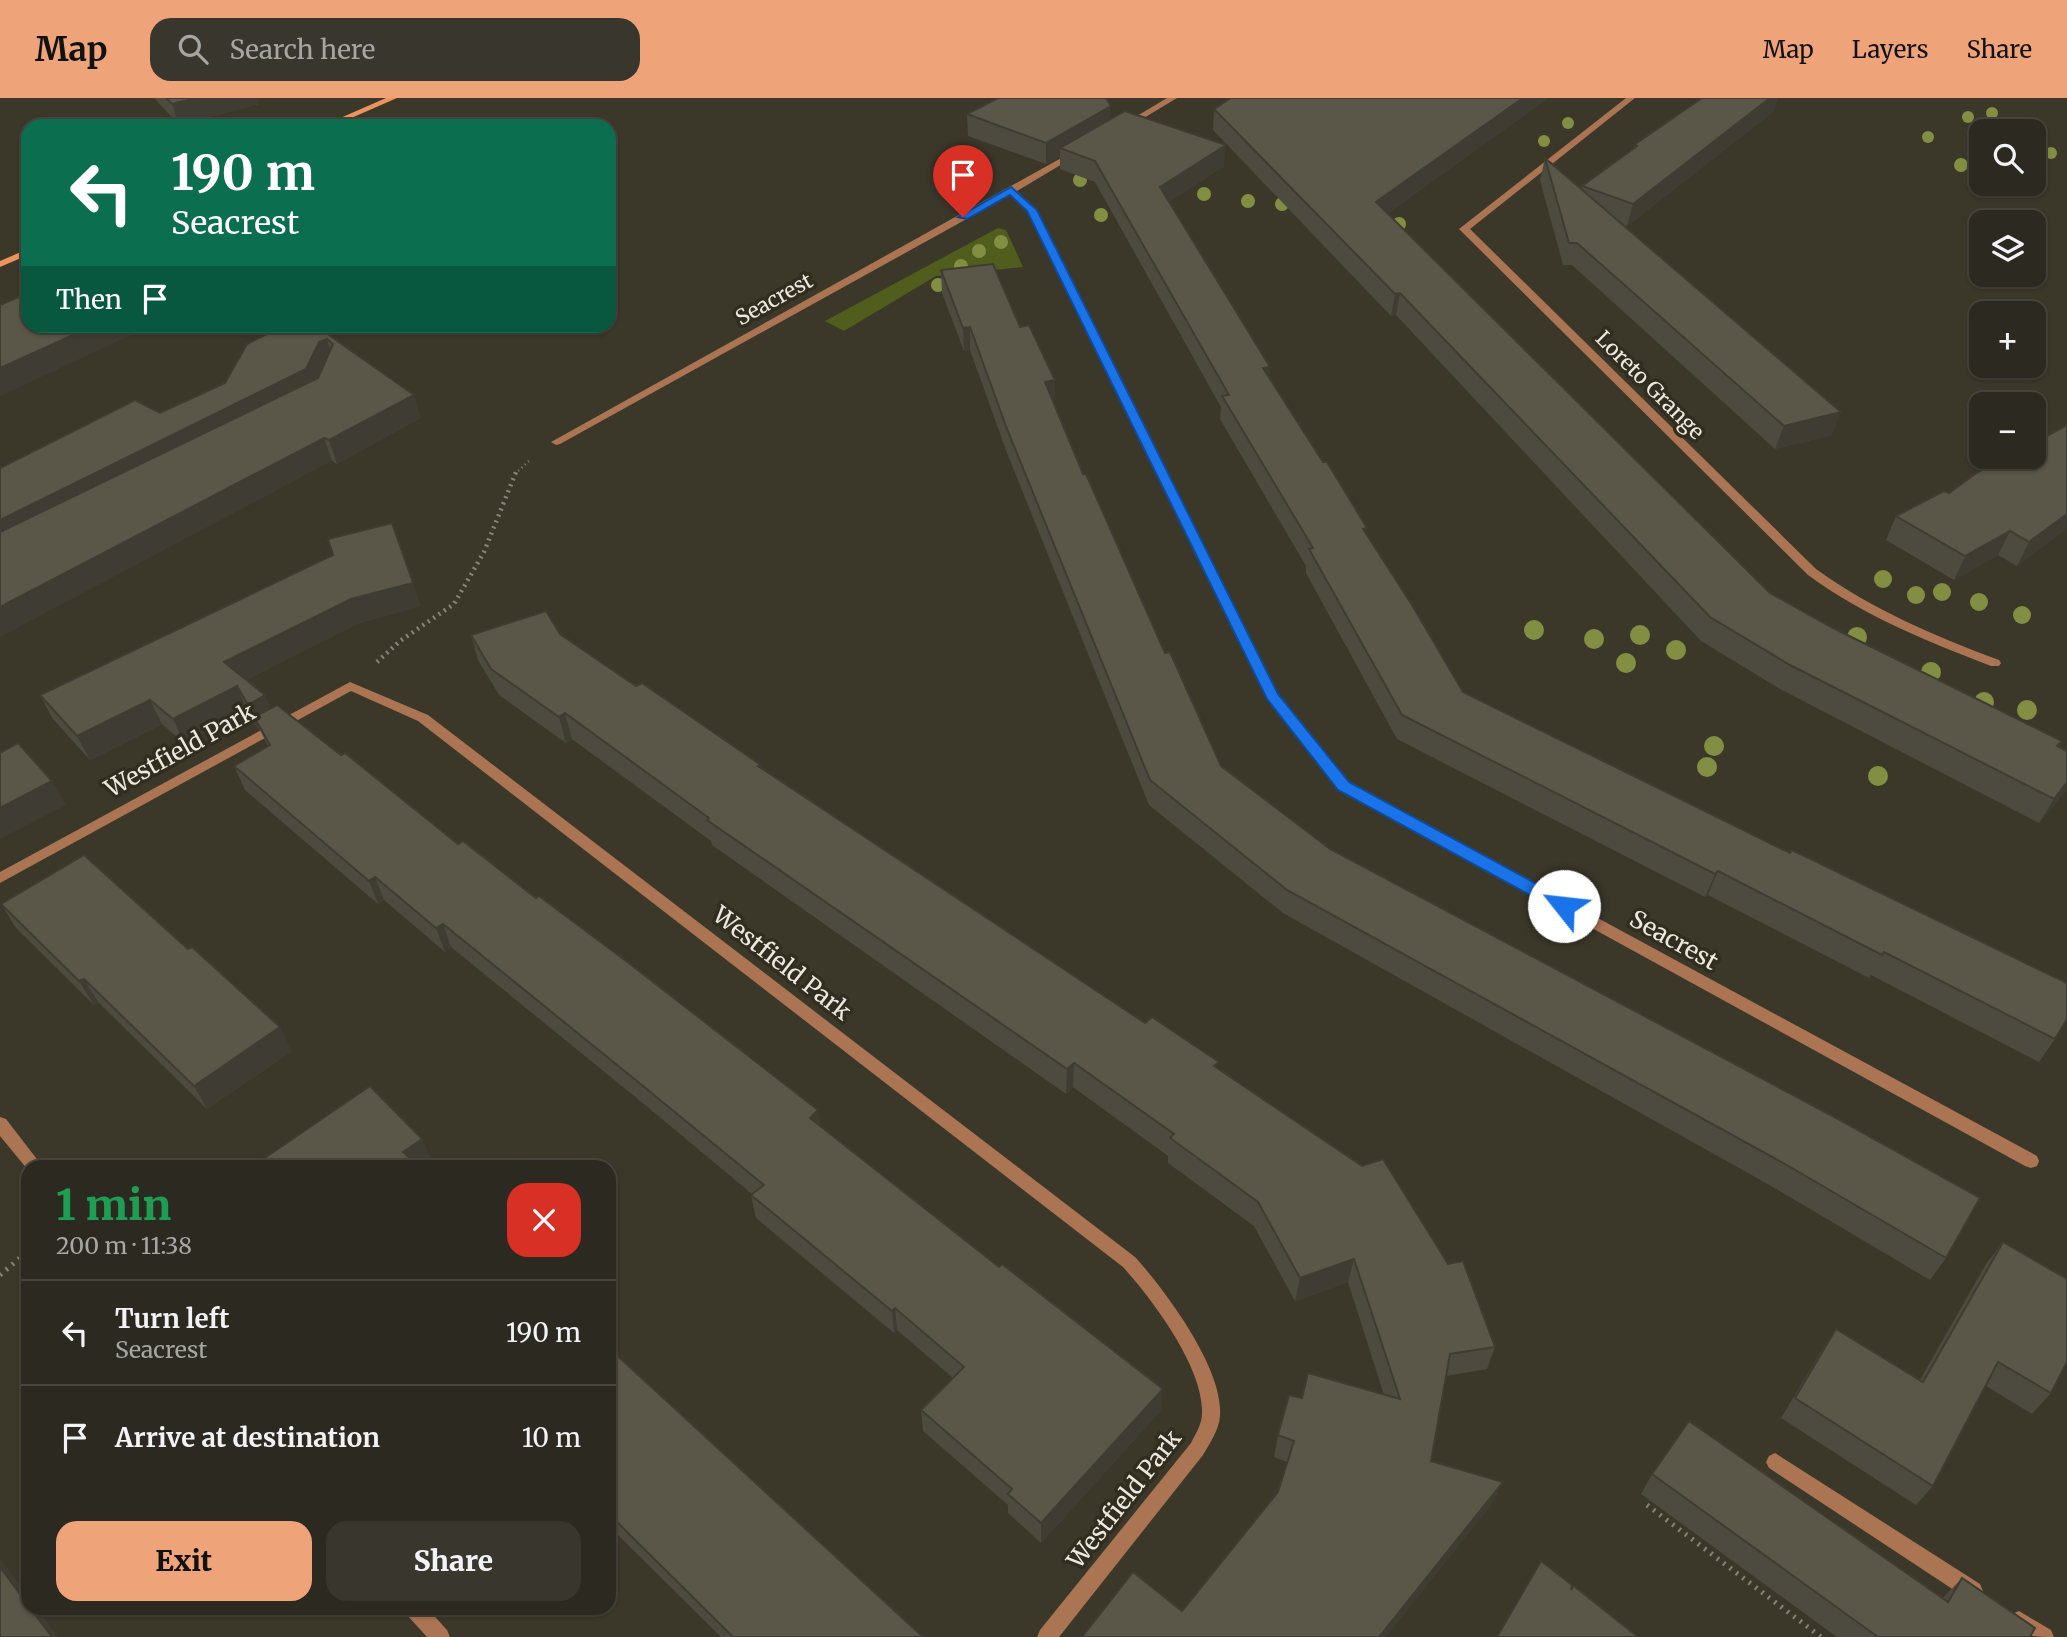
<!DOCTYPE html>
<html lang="en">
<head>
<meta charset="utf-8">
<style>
  body { margin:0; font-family:Merriweather,serif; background:#38362d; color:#f1f3f6; height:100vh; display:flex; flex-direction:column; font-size:26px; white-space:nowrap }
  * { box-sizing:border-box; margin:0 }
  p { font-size:23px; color:#a6a7a5 }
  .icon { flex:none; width:38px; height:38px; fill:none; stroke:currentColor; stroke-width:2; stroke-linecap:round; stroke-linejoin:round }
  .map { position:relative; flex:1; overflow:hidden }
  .side { position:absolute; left:21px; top:1062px; width:595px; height:455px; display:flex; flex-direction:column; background:#2c2a20; border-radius:21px; box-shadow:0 2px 5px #0004,0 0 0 2px #48463e }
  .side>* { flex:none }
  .hud { position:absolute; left:21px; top:21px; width:595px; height:214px; border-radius:21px; box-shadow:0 2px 5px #0004,0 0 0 2px #48463e; background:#0b6e4f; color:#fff; overflow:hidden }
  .buttons { position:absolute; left:1969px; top:21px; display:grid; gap:14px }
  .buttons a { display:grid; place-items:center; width:77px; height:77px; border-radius:14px; background:#2c2a20; box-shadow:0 2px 5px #0004,0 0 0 2px #48463e; font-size:35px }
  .pin { position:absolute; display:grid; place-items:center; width:60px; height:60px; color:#fff; margin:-72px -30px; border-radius:50% 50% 50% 0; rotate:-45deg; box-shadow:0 0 7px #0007 }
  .pin .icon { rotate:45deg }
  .me { position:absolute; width:77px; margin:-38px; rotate:299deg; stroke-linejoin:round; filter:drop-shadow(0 0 5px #0008) }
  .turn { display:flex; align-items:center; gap:24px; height:147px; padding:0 35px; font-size:32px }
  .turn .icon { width:91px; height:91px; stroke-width:2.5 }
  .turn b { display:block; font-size:49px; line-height:60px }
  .then { display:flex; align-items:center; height:66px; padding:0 35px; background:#0003; gap:14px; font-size:26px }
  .round { display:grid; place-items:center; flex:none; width:74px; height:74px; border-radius:21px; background:#38362d }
  .summary { display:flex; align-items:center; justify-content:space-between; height:119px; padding:0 35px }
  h1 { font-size:42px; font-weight:800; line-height:52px; color:#1e9e55 }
  .primary-button { display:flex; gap:14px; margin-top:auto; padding:14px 35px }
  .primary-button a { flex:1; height:80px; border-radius:21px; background:#efa378; color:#111; font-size:28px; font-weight:800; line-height:80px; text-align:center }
  .primary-button a+a { background:#38362d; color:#f1f3f6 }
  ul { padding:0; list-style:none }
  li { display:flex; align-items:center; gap:21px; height:105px; padding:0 35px; border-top:2px solid #48463e }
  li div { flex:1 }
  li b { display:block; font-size:26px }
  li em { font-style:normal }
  header { display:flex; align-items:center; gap:42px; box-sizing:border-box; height:98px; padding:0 35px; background:#efa378; color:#111 }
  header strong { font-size:33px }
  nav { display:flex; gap:38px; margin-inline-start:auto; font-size:24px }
  .search { width:490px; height:63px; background:#38362d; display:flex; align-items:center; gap:18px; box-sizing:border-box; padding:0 24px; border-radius:21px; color:#a6a7a5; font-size:26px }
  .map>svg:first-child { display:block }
  .green { fill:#505d1c }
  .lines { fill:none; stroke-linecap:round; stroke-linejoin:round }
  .path-far2 { stroke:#868378; stroke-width:2.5; stroke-dasharray:1 3.5; stroke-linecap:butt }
  .path-far1 { stroke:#868378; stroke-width:4.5; stroke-dasharray:2 4.5; stroke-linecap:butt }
  .path { stroke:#868378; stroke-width:5; stroke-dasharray:2 6; stroke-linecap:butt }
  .service { fill:#ab7453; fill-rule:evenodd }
  .minor { fill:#ab7453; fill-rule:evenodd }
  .tertiary { fill:#ab7453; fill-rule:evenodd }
  .secondary { fill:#ec945d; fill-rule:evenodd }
  .tree { fill:#828f42 }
  .wall { fill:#4d4b3f }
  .shaded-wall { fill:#3f3d33 }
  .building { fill:#5a5749; stroke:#3f3d33; stroke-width:2 }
  .route { fill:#1a73e8; stroke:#114b97; stroke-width:2 }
  .labels { text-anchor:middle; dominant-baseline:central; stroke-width:7; stroke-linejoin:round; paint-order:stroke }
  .far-street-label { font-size:21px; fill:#ebe9e1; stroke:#312e20 }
  .street-label { font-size:24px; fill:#ebe9e1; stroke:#312e20 }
</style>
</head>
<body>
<header>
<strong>Map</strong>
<div class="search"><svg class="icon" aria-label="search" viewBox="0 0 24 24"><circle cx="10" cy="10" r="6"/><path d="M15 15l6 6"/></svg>Search here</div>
<nav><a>Map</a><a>Layers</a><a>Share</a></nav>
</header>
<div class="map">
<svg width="2067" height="1539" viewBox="0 0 2067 1539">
  <rect width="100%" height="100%" fill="#3b382a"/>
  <!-- green -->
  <path class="green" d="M 998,130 L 1006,132 L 1023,169 L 936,178 L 844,233 L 825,223 Z"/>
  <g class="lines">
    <!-- path-far2 -->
    <path class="path-far2" d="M 515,376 L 529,363"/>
    <!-- path-far1 -->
    <path class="path-far1" d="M 377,564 L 400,543 L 454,506 L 484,454 L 516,374"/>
    <!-- path -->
    <g class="path">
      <path d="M 0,1177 L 28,1153"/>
      <path d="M 1647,1407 L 1821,1539"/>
    </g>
    <!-- service -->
    <g class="service">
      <path d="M 1775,1355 L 1980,1486 L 1983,1493 L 1980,1500 L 1973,1503 L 1966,1500 L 1769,1370 L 1766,1364 L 1769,1358 Z"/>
      <path d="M 2019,1513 L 2051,1532 L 2054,1539 C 2037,1539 2017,1539 2009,1523 L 2012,1516 Z"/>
    </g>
    <!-- minor -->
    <g class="minor">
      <path d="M 1167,0 L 1177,0 L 1129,29 L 1122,27 Z"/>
      <path d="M 1626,0 L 1635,0 L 1470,131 L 1816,471 C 1873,512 1935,538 1999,562 L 2001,565 L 1999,568 L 1991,568 C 1926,543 1864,518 1808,477 L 1459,131 Z"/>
      <path d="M 1072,54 L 1079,56 L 1017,93 L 1037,112 L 1277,596 L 1349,685 L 2037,1058 L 2039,1063 L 2037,1068 L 2031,1070 L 2025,1068 L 1339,691 L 1266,598 L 1028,113 L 1010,97 L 560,346 L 556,347 L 551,344 Z"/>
      <path d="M 350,584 L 428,617 L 1135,1159 C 1165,1192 1224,1271 1220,1318 C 1219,1332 1210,1345 1203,1357 L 1059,1539 L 1037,1539 L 1040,1532 L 1191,1345 C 1196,1335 1202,1326 1202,1315 C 1204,1270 1152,1201 1123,1169 L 418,623 L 351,593 L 0,785 L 0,774 Z"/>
    </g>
    <!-- tertiary -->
    <g class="tertiary">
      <path d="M 0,1019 L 6,1021 L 43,1069 L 28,1069 L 28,1072 L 0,1038 Z"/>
      <path d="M 404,1510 L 427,1510 L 447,1532 L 450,1539 L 427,1539 L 407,1517 Z"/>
    </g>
    <!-- secondary -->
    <g class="secondary">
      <path d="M 386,0 L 397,0 L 333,28 L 322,28 Z"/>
      <path d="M 28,151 L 28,157 L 0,169 L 0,163 Z"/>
    </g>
  </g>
  <!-- trees -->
  <g class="tree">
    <circle cx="1992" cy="15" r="6"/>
    <circle cx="1968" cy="19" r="6"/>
    <circle cx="1568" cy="25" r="6"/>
    <circle cx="1928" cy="39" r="6"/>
    <circle cx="1544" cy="43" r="6"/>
    <circle cx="2051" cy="55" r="6"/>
    <circle cx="1961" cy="67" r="7"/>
    <circle cx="1080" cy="82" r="7"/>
    <circle cx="1204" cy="96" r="7"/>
    <circle cx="1248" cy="103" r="7"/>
    <circle cx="1282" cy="106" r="7"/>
    <circle cx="1101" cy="117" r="7"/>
    <circle cx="1399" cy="126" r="7"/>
    <circle cx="1001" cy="144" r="7"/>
    <circle cx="979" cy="153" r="7"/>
    <circle cx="961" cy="168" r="7"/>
    <circle cx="938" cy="187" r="7"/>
    <circle cx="1883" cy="481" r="9"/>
    <circle cx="1942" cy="494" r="9"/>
    <circle cx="1916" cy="497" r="9"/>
    <circle cx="1979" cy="504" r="9"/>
    <circle cx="2022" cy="517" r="9"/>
    <circle cx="1534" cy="532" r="10"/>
    <circle cx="1640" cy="537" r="10"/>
    <circle cx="1857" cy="539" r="10"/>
    <circle cx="1594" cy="541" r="10"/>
    <circle cx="1676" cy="552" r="10"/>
    <circle cx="1626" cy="565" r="10"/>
    <circle cx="1931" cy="574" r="10"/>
    <circle cx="1984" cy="604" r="10"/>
    <circle cx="2027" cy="612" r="10"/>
    <circle cx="1714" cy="648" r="10"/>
    <circle cx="1707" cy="669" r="10"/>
    <circle cx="1878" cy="678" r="10"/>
  </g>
  <!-- wall -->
  <g class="wall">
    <path d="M 154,0 L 261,0 L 258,1 L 259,6 L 179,27 Z"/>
    <path d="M 1548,0 L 1387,116 L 1770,495 L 1833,530 L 2062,643 L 2059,649 L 2067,653 L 2067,691 L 2039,725 L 1780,591 L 1701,543 L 1396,217 L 1391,218 L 1213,32 L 1214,11 Z"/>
    <path d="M 1774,13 L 1627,128 L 1621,126 L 1832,337 L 1775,351 L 1572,167 L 1563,167 L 1540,82 L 1545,60 L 1581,91 L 1582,88 L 1634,50 L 1634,47 Z"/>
    <path d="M 967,16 L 1110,21 L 1224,68 L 1169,104 L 1270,269 L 1269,278 L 1463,594 L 2055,941 L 2039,964 L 1871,877 L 1869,880 L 1708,797 L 1705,799 L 1397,641 L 1306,475 L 1306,468 L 1220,321 L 1221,309 L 1095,84 L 1060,71 L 1060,58 L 1046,66 L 968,38 Z"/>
    <path d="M 941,172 L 1020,229 L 1055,282 L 1054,306 L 1083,376 L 1165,555 L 1221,668 L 1330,751 L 1946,1160 L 1930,1182 L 1773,1089 L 1283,815 L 1149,707 L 1007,355 L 970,252 L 964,253 L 942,195 Z"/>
    <path d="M 316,228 L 414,297 L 420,320 L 337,366 L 332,363 L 160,315 L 225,285 Z"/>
    <path d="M 1949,395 L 2067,430 L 2017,468 L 1998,457 L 1954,482 L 1886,442 L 1896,418 Z"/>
    <path d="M 421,508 L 359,525 L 246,582 L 271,610 L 341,657 L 458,746 L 821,1028 L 1161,1312 L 1041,1445 L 1008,1415 L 1008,1407 L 923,1333 L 921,1312 L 953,1280 L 897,1232 L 894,1235 L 756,1120 L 751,1097 L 752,1096 L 650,1011 L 451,849 L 445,854 L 384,802 L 378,806 L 245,692 L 234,668 L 268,648 L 259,630 L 258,631 L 247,612 L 184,645 L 162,626 L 90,662 L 53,621 L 40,597 Z"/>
    <path d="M 560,536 L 636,588 L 1145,925 L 1218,970 L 1495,1249 L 1487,1271 L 1446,1278 L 1431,1363 L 1493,1405 L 1182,1513 L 1278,1394 L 1287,1364 L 1274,1359 L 1278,1337 L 1302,1300 L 1384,1297 L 1348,1184 L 1295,1203 L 1254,1128 L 1168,1065 L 1168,1058 L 1073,989 L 1066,996 L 712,747 L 711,743 L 572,641 L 566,645 L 499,597 L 478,562 L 471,537 Z"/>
    <path d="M 1,806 L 292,953 L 207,1011 L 98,904 L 94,907 L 16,830 Z"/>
    <path d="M 2003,1144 L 2051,1295 L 2032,1316 L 1986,1288 L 1933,1388 L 1916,1407 L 1781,1320 L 1822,1252 L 1836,1231 L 1920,1282 L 1986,1166 Z"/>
    <path d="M 609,1250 L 923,1539 L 721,1539 L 609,1428 Z"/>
    <path d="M 1652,1376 L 1943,1500 L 1962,1480 L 2030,1539 L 1837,1539 L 1641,1396 Z"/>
  </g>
  <!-- shaded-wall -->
  <g class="shaded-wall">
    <path d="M 196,0 L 261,0 L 258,1 L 259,6 L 179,27 L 172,6 Z"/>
    <path d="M 1523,0 L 1548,0 L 1373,126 L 1376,104 Z"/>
    <path d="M 1770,0 L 1778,0 L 1774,13 L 1627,128 L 1633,106 Z"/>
    <path d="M 1111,8 L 1110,29 L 1060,50 L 1060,58 L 1046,66 L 1046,45 Z"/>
    <path d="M 1226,47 L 1224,68 L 1159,111 L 1160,89 Z"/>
    <path d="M 1400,195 L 1396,217 L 1391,218 L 1395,196 Z"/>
    <path d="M 93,228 L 151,228 L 0,298 L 0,270 Z"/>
    <path d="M 970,229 L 970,252 L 964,253 L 963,230 Z"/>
    <path d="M 327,241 L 334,264 L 314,294 L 0,451 L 0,422 L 319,244 Z"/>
    <path d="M 1270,269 L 1267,292 L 1263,270 Z"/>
    <path d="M 1055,282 L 1054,306 L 1045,284 Z"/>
    <path d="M 414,297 L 420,320 L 337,366 L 329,342 Z"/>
    <path d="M 1841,314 L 1832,337 L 1775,351 L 1784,328 Z"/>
    <path d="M 324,340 L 332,363 L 0,539 L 0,509 Z"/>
    <path d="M 2067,416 L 2067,430 L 2017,468 L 2029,444 Z"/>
    <path d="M 2010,433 L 1998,457 L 1954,482 L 1965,458 Z"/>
    <path d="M 413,485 L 421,508 L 359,525 L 234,588 L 224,564 L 351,501 Z"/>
    <path d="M 237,588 L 247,612 L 184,645 L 173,621 Z"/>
    <path d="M 265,597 L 276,621 L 254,619 L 259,630 L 258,631 L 248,607 Z"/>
    <path d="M 150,602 L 162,626 L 90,662 L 77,638 Z"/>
    <path d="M 565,615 L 572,641 L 566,645 L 559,619 Z"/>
    <path d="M 52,683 L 66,707 L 0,741 L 0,710 Z"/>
    <path d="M 2067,684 L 2067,691 L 2039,725 L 2054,701 Z"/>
    <path d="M 1718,773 L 1708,797 L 1705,799 L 1715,776 Z"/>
    <path d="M 375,779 L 384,802 L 378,806 L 369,783 Z"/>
    <path d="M 443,826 L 451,849 L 445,854 L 436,830 Z"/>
    <path d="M 84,881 L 98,904 L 94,907 L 79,883 Z"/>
    <path d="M 280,929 L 292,953 L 207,1011 L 194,988 Z"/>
    <path d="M 1074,965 L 1073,989 L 1066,996 L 1067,971 Z"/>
    <path d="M 818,1012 L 822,1035 L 810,1020 Z"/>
    <path d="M 422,1041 L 432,1063 L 424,1069 L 410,1069 L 403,1054 Z"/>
    <path d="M 1354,1161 L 1348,1184 L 1295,1203 L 1300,1180 Z"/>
    <path d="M 895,1210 L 897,1232 L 894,1235 L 892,1213 Z"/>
    <path d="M 1163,1291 L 1161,1312 L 1041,1445 L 1041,1425 Z"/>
    <path d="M 1503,1384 L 1493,1405 L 1386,1539 L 1379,1539 Z"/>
    <path d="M 0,1460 L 28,1498 L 28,1507 L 0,1469 Z"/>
    <path d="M 30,1510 L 37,1510 L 58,1539 L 52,1539 Z"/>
  </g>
  <!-- building -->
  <g class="building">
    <path d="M 166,0 L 196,0 L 172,6 Z"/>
    <path d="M 998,0 L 1106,0 L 1111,8 L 1046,45 L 967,16 Z"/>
    <path d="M 1231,0 L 1523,0 L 1376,104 L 1770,495 L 1833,530 L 2062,643 L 2057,648 L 2067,653 L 2067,684 L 2054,701 L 1790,567 L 1710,519 L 1400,195 L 1395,196 L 1214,11 Z"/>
    <path d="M 1702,0 L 1770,0 L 1633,106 L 1582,88 L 1637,48 L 1634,47 Z"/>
    <path d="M 1125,13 L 1226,47 L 1160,89 L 1270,269 L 1263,270 L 1323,364 L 1327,364 L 1367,430 L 1363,431 L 1412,507 L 1463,594 L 1790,755 L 1792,752 L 2067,885 L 2067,921 L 2055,941 L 1884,854 L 1882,857 L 1718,773 L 1715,776 L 1402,617 L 1309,451 L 1313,450 L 1222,298 L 1229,297 L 1095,63 L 1060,50 Z"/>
    <path d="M 1545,60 L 1841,314 L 1784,328 L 1577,145 L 1569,145 Z"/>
    <path d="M 993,166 L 1020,229 L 1029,227 L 1055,282 L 1045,284 L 1083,376 L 1086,376 L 1165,555 L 1170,554 L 1221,668 L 1330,751 L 1840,1022 L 1980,1100 L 1946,1160 L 1785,1066 L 1287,792 L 1150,682 L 1007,331 L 970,229 L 963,230 L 941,172 Z"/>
    <path d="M 28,195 L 28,228 L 93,228 L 0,270 L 0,207 Z"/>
    <path d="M 283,228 L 316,228 L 414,297 L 329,342 L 324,340 L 0,509 L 0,434 L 318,280 L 333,246 L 327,241 L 319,244 L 306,271 L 0,422 L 0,370 L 135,302 L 160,315 L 225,285 L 247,246 Z"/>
    <path d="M 2067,327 L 2067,416 L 2029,444 L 2010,433 L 1965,458 L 1896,418 L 1944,393 L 1949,395 L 1978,374 L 2007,359 L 2034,359 L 2034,345 Z"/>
    <path d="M 392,425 L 413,485 L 351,501 L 224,564 L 265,597 L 248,607 L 237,588 L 173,621 L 150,602 L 77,638 L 40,597 L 333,457 L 328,441 Z"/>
    <path d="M 546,513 L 560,536 L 636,588 L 642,585 L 761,667 L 758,668 L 1145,925 L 1152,919 L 1219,964 L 1214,968 L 1362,1068 L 1383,1061 L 1448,1166 L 1463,1163 L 1495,1249 L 1450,1256 L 1431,1363 L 1503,1384 L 1379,1539 L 1082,1539 L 1133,1474 L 1182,1513 L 1278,1394 L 1294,1343 L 1278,1337 L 1289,1297 L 1302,1300 L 1308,1275 L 1400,1301 L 1354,1161 L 1300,1180 L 1258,1104 L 1170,1040 L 1174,1036 L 1074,965 L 1067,971 L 707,722 L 709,720 L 565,615 L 559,619 L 491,571 L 471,537 Z"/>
    <path d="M 277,607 L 341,657 L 345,655 L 458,746 L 463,743 L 536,800 L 539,798 L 630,866 L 818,1012 L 810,1020 L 999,1169 L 1002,1166 L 1163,1291 L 1041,1425 L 1008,1396 L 1012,1391 L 921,1312 L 964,1269 L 895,1210 L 892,1213 L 751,1097 L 764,1087 L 643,988 L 443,826 L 436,830 L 375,779 L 369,783 L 234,668 L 270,647 L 254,619 Z"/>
    <path d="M 18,645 L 52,683 L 0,710 L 0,655 Z"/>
    <path d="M 84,757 L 188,851 L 192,849 L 280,929 L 194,988 L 84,881 L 79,883 L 1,806 Z"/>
    <path d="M 370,988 L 422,1041 L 403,1054 L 420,1069 L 260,1069 L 256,1066 Z"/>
    <path d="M 2003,1144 L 2067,1181 L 2067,1264 L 2051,1295 L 1998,1264 L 1933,1388 L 1795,1300 L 1836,1231 L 1923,1284 Z"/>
    <path d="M 609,1250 L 923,1539 L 733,1539 L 609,1416 Z"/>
    <path d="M 1689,1323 L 1948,1504 L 1962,1480 L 2035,1530 L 2030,1539 L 1878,1539 L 1652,1376 Z"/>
    <path d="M 1541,1463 L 1572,1487 L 1571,1492 L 1574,1488 L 1638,1539 L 1497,1539 Z"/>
    <path d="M 0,1469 L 28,1507 L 28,1510 L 30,1510 L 52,1539 L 0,1539 Z"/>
  </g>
  <!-- route -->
  <path class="route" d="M 1011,89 L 1037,112 L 1278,596 L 1349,684 L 1570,804 L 1570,813 L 1559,813 L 1338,692 L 1267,601 L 1027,113 L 1010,97 L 967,121 L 958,119 Z"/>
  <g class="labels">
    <!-- far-street labels -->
    <g class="far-street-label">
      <text transform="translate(774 201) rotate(-29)">Seacrest</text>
      <text transform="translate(1650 287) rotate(45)">Loreto Grange</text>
    </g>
    <!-- street labels -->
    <g class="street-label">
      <text transform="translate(180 652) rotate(-29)">Westfield Park</text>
      <text transform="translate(1674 842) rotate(29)">Seacrest</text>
      <text transform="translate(782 865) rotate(38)">Westfield Park</text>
      <text transform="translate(1124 1401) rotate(-52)">Westfield Park</text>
    </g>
  </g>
</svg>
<div class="buttons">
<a><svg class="icon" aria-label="search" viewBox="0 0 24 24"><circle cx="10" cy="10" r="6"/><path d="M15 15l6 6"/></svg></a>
<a><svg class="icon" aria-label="layers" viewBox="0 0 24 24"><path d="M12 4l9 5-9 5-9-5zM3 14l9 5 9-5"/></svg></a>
<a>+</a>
<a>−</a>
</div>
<div class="pin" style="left:963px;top:119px;background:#d93025"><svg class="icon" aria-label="arrive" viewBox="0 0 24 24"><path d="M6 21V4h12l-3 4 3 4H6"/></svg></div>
<svg class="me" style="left:1564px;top:808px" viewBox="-20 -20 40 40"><circle r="19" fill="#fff"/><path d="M0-13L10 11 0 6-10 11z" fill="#1a73e8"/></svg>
<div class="hud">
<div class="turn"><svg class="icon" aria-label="left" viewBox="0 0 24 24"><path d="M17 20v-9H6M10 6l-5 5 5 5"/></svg><div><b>190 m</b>Seacrest</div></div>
<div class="then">Then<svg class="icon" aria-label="arrive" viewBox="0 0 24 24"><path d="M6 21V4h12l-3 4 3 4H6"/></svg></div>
</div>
<section class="side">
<div class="summary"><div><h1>1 min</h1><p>200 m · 11:38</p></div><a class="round" style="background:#d93025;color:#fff"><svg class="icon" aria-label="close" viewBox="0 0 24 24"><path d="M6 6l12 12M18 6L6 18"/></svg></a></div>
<ul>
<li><svg class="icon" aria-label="left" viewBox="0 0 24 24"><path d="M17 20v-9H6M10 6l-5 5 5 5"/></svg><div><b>Turn left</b><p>Seacrest</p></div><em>190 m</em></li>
<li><svg class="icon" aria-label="arrive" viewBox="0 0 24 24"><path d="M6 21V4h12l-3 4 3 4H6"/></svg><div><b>Arrive at destination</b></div><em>10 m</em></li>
</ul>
<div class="primary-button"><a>Exit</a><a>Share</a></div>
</section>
</div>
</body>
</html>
